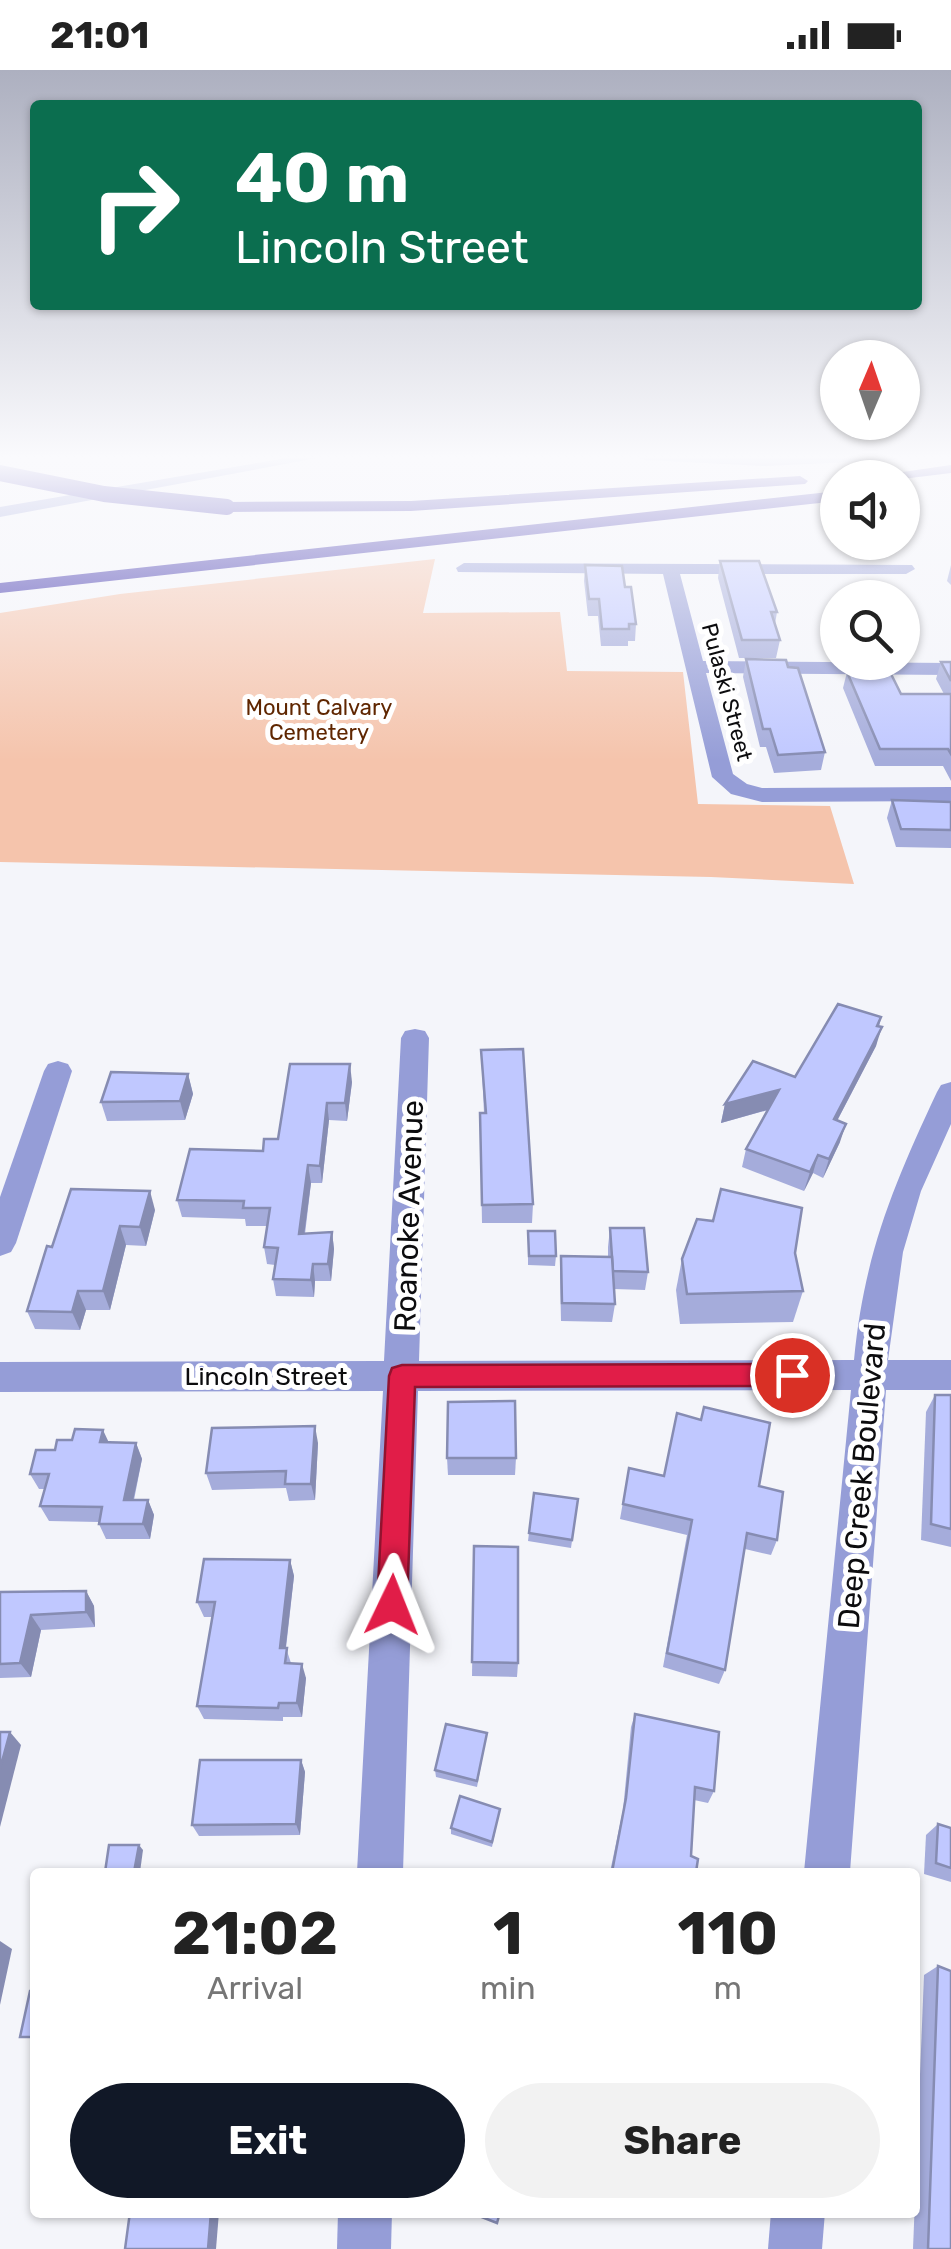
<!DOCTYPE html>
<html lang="en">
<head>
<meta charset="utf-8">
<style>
  body { margin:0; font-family:Rubik,sans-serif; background:#f2f2f2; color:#222; height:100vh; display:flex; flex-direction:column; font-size:38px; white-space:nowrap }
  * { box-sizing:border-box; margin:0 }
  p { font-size:32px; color:#767676 }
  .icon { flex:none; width:55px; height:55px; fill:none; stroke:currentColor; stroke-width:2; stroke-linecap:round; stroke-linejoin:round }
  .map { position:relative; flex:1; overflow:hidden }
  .sheet { position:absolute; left:30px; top:1798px; width:890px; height:350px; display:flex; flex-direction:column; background:#fff; border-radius:10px; box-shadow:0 2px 8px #0004 }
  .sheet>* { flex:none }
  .top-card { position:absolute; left:30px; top:30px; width:892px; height:210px; border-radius:10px; box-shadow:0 2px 8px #0004; background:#0b6e4f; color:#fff; overflow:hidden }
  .needle { width:65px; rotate:2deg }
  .buttons { position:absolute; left:820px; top:270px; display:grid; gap:20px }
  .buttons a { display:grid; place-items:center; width:100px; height:100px; border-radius:50%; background:#fff; box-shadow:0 2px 8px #0004; font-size:50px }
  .pin { position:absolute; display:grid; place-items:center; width:85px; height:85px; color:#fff; margin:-42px; border:5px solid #fff; border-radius:50%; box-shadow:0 2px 10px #0007 }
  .me { position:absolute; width:110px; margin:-55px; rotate:2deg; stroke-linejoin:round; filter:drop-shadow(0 0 8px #0008) }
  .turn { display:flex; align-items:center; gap:35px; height:210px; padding:0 40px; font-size:45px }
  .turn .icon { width:130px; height:130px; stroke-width:2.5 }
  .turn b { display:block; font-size:70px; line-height:85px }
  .eta { display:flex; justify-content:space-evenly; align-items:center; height:170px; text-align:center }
  .eta b { font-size:60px; font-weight:700; line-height:70px }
  .primary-button { display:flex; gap:20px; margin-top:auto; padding:20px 40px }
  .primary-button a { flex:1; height:115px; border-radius:60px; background:#111827; color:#fff; font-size:40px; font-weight:700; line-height:115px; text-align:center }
  .primary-button a+a { background:#f2f2f2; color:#222 }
  .status { display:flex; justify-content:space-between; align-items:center; height:70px; padding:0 50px; background:#fff; direction:ltr }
  .status svg { height:28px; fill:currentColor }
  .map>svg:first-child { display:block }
  .green { fill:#f5c4ac }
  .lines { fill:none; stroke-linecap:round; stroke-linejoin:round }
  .minor { fill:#959dd7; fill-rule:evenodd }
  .highway { fill:#372ba8; fill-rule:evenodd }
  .highway-bridge { stroke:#372ba8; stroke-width:16 }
  .wall { fill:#a5acdb }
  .shaded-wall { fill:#868cb2 }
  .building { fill:#c0c8ff; stroke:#868cb2; stroke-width:2.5 }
  .route { fill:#e11d48; stroke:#92132f; stroke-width:2.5 }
  .labels { text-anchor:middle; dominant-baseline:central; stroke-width:10; stroke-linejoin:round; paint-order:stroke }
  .far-street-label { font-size:22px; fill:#0c0c0e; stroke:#fff }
  .far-park-label { font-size:22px; fill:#5f2600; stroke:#fff }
  .street-label { font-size:25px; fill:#0c0c0e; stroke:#fff }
  .near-street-label { font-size:30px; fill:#0c0c0e; stroke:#fff }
</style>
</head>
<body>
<div class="status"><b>21:01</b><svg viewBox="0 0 49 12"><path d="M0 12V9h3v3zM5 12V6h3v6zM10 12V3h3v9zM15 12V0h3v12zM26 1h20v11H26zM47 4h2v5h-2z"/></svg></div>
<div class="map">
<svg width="951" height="2179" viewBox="0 0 951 2179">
  <rect width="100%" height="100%" fill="#f4f5fa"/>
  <!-- green -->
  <path class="green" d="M 435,489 L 423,543 L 560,542 L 567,601 L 683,602 L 698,734 L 830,736 L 854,814 L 711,807 L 0,792 L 0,543 L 120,524 Z"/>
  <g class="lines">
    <!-- minor -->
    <g class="minor">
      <path d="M 298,386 L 328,386 L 0,447 L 0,437 Z"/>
      <path d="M 638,386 L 901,386 L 894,390 L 765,396 L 645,390 Z"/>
      <path d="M 464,493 L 912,495 L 915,499 L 906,504 L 680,504 L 703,591 L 951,593 L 951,605 L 706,603 L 733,704 L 747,714 L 762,718 L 951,717 L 951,731 L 762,732 L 731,724 L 712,707 L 663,504 L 458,502 L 456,498 Z"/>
      <path d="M 415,959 L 425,961 L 429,968 L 419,1291 L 854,1290 C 864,1185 893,1116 937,1022 L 941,1015 L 951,1012 L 951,1054 L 921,1121 L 903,1182 L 888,1290 L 951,1290 L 951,1320 L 886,1320 L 850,1802 L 804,1802 L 851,1320 L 418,1321 L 403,1802 L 357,1802 L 383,1321 L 0,1322 L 0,1292 L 384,1291 L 401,968 L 405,961 Z"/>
      <path d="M 58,991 L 68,994 L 72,1001 L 16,1173 L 11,1182 L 0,1186 L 0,1127 L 44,1001 L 48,994 Z"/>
      <path d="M 338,2142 L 392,2142 L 391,2179 L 337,2179 Z"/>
      <path d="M 771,2142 L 825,2142 L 822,2179 L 768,2179 Z"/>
    </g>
    <!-- highway -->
    <g class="highway">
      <path d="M 951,395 L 951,403 L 902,409 L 861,408 Z"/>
      <path d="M 800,406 L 808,411 L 805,414 L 411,441 L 227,442 L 219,437 L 227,432 L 411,431 Z"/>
      <path d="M 838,421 L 838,431 L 0,523 L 0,513 Z"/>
    </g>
    <!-- highway-bridge -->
    <path class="highway-bridge" d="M 0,403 L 104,424 L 227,437"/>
  </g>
  <!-- wall -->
  <g class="wall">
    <path d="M 720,491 L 777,542 L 775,554 L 780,570 L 776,588 L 739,588 L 718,508 Z"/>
    <path d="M 585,495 L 625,517 L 636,554 L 635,571 L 628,571 L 628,576 L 601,576 L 598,546 L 588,546 L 584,511 Z"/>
    <path d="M 951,495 L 951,515 L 947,511 Z"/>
    <path d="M 746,589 L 825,682 L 821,700 L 774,703 L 766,677 L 760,677 L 743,607 Z"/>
    <path d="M 941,592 L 951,592 L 951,711 L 943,696 L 875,696 L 843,618 L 847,602 L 901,624 L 944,624 L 936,609 Z"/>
    <path d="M 892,730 L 951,732 L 951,778 L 896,777 L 887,748 Z"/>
    <path d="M 881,947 L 876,976 L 837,1051 L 840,1072 L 823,1108 L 813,1103 L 804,1121 L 742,1097 L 746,1079 L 768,1040 L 721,1053 L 725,1034 L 795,1007 Z"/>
    <path d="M 481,980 L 533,1134 L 532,1153 L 482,1153 L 480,1043 L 484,1043 Z"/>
    <path d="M 188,1004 L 193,1024 L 185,1050 L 107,1051 L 101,1032 Z"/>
    <path d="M 352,1012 L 347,1051 L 329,1050 L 322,1113 L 311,1113 L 305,1164 L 332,1162 L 334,1179 L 331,1211 L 315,1211 L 314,1227 L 276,1226 L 273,1209 L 275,1195 L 267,1194 L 264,1177 L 267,1156 L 246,1156 L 245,1149 L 182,1147 L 177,1130 L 263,1081 Z"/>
    <path d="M 155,1140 L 146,1176 L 126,1175 L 110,1240 L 86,1240 L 80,1260 L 35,1259 L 27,1241 L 52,1177 Z"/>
    <path d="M 610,1158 L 648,1202 L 645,1220 L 614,1219 L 615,1234 L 612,1252 L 561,1251 L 560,1204 L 561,1186 L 608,1187 L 608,1177 Z"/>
    <path d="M 528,1161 L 556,1186 L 555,1196 L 528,1195 Z"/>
    <path d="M 795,1183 L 803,1221 L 793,1252 L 680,1254 L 676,1220 L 682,1189 Z"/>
    <path d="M 935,1325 L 951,1325 L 951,1477 L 921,1470 L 926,1342 Z"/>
    <path d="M 109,1373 L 136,1373 L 142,1389 L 134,1430 L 148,1430 L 154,1445 L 150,1469 L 106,1469 L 99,1454 L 99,1452 L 49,1451 L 40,1436 L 45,1419 L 39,1419 L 30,1404 L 55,1380 Z"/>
    <path d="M 318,1373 L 315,1430 L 289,1431 L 286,1418 L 212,1420 L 206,1403 Z"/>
    <path d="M 447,1388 L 516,1388 L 515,1405 L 448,1405 Z"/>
    <path d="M 629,1398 L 663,1405 L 759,1416 L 777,1470 L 771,1485 L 745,1479 L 725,1600 L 719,1614 L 663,1597 L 687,1465 L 620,1449 Z"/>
    <path d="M 534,1423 L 578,1429 L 571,1478 L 528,1471 Z"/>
    <path d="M 474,1476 L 518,1593 L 517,1607 L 472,1606 Z"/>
    <path d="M 290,1490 L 294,1506 L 286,1578 L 291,1593 L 306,1608 L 302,1647 L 283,1647 L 283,1651 L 204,1649 L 197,1636 L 212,1547 L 204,1547 L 197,1532 Z"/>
    <path d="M 86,1521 L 94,1536 L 95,1557 L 41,1560 L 31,1607 L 0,1608 L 0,1522 Z"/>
    <path d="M 635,1644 L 714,1721 L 708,1733 L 694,1730 L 691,1786 L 696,1802 L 610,1802 L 623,1740 L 631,1657 Z"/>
    <path d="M 487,1663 L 477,1717 L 436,1707 L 435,1700 Z"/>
    <path d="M 301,1690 L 305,1702 L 300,1765 L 199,1766 L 192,1755 Z"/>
    <path d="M 500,1739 L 492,1777 L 451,1764 L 451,1758 Z"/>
    <path d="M 938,1754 L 951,1758 L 951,1812 L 924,1804 L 926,1765 Z"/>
    <path d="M 938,1896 L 951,2179 L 913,2179 L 924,1905 Z"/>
  </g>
  <!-- shaded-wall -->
  <g class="shaded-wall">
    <path d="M 882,957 L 876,976 L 828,1068 L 834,1049 Z"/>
    <path d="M 350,994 L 352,1012 L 347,1051 L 345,1033 Z"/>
    <path d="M 188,1004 L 193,1024 L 185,1050 L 180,1031 Z"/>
    <path d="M 779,1020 L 774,1038 L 721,1053 L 725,1034 Z"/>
    <path d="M 327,1033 L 329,1050 L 322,1113 L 320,1096 Z"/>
    <path d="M 846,1054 L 840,1072 L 823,1108 L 829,1089 Z"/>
    <path d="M 818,1085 L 813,1103 L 804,1121 L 810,1102 Z"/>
    <path d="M 308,1095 L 311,1113 L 302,1181 L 299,1164 Z"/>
    <path d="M 150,1121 L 155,1140 L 146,1176 L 140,1157 Z"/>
    <path d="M 120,1156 L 126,1175 L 110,1240 L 103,1221 Z"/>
    <path d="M 332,1162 L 334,1179 L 331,1211 L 328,1194 Z"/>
    <path d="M 313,1194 L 315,1211 L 314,1227 L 311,1210 Z"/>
    <path d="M 78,1221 L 86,1240 L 80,1260 L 72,1242 Z"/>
    <path d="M 315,1356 L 318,1373 L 315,1430 L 311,1414 Z"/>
    <path d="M 103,1360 L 110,1375 L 100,1372 Z"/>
    <path d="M 136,1373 L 142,1389 L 130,1445 L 124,1430 Z"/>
    <path d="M 148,1430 L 154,1445 L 150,1469 L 143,1454 Z"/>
    <path d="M 290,1490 L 294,1506 L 284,1592 L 280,1578 Z"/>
    <path d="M 86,1521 L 94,1536 L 95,1557 L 86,1542 Z"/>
    <path d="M 31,1545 L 41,1560 L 31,1607 L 20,1593 Z"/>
    <path d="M 302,1594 L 306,1608 L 302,1647 L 297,1633 Z"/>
    <path d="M 10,1662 L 21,1675 L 0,1757 L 0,1699 Z"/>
    <path d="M 301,1690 L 305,1702 L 300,1765 L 296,1754 Z"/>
    <path d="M 139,1775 L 143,1780 L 140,1802 L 134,1802 Z"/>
    <path d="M 0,1871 L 12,1879 L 0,1935 Z"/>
    <path d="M 211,2142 L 219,2142 L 216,2179 L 208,2179 Z"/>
  </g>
  <!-- building -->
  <g class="building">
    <path d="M 720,491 L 759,491 L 777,542 L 771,542 L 780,570 L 742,570 Z"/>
    <path d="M 585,495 L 622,496 L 625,517 L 631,517 L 636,554 L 629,554 L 629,559 L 602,559 L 599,529 L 589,529 Z"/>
    <path d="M 746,589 L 786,590 L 788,597 L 798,598 L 825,682 L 778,685 L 770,659 L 763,659 Z"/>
    <path d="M 941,592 L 951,592 L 951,611 Z"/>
    <path d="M 847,602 L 890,602 L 901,624 L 951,624 L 951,684 L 948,679 L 880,679 Z"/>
    <path d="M 892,730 L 951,732 L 951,760 L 901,759 Z"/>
    <path d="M 838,934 L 881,947 L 877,956 L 882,957 L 834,1049 L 846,1054 L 829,1089 L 818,1085 L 810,1102 L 746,1079 L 779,1020 L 725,1034 L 753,991 L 795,1007 Z"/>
    <path d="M 523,979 L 533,1134 L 482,1135 L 480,1043 L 486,1043 L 481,980 Z"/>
    <path d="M 290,994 L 350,994 L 345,1033 L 327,1033 L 320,1096 L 308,1095 L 299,1164 L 332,1162 L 328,1194 L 313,1194 L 311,1210 L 273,1209 L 278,1178 L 264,1177 L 270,1138 L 243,1138 L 244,1131 L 177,1130 L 190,1079 L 263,1081 L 264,1069 L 278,1069 Z"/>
    <path d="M 111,1002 L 188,1004 L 180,1031 L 101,1032 Z"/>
    <path d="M 71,1119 L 150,1121 L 140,1157 L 120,1156 L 103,1221 L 78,1221 L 72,1242 L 27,1241 L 47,1176 L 52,1177 Z"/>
    <path d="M 721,1119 L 802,1138 L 795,1183 L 803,1221 L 687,1224 L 682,1189 L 697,1149 L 713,1151 Z"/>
    <path d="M 610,1158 L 644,1158 L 648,1202 L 613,1201 Z"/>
    <path d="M 528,1161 L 555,1161 L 556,1186 L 529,1186 Z"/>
    <path d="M 561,1186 L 612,1187 L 615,1234 L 562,1233 Z"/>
    <path d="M 935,1325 L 951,1325 L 951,1459 L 931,1454 Z"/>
    <path d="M 515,1331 L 516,1388 L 447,1388 L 448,1332 Z"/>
    <path d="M 704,1337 L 770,1353 L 759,1416 L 783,1422 L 777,1470 L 747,1463 L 725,1600 L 667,1583 L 692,1450 L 623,1434 L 629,1398 L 664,1406 L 677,1343 L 701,1350 Z"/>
    <path d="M 315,1356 L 311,1414 L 285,1414 L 286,1401 L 206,1403 L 212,1358 Z"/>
    <path d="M 75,1359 L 103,1360 L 100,1372 L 136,1373 L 124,1430 L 148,1430 L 143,1454 L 99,1454 L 102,1437 L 40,1436 L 49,1404 L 30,1404 L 36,1380 L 55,1380 L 57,1370 L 72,1370 Z"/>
    <path d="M 534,1423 L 578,1429 L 572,1470 L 529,1463 Z"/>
    <path d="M 474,1476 L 518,1477 L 518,1593 L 472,1592 Z"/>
    <path d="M 204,1489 L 290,1490 L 280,1578 L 287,1578 L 285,1593 L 302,1594 L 297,1633 L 279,1633 L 278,1638 L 197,1636 L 215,1532 L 197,1532 Z"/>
    <path d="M 86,1521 L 86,1542 L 31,1545 L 20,1593 L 0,1594 L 0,1522 Z"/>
    <path d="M 635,1644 L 719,1662 L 714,1721 L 695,1717 L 691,1786 L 698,1789 L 696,1802 L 612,1802 L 626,1728 Z"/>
    <path d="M 446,1654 L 487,1663 L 477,1711 L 435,1700 Z"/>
    <path d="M 0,1662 L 10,1662 L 0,1699 Z"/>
    <path d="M 200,1690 L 301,1690 L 296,1754 L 192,1755 Z"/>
    <path d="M 460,1726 L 500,1739 L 492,1772 L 451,1758 Z"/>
    <path d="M 938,1754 L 951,1758 L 951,1798 L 936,1793 Z"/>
    <path d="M 109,1775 L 139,1775 L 134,1802 L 105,1802 Z"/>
    <path d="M 938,1896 L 951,1901 L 951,2179 L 928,2179 Z"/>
    <path d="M 30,1921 L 35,1921 L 35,1967 L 20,1967 Z"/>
    <path d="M 130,2142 L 211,2142 L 208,2179 L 125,2179 Z"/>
    <path d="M 469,2142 L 500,2142 L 497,2153 Z"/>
  </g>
  <!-- sky -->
  <linearGradient id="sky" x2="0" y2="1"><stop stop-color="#adb0c0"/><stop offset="0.56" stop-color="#fafafd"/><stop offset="1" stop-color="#fafafd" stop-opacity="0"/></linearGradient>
  <rect width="951" height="691" fill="url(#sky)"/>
  <!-- route -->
  <path class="route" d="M 792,1294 L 801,1297 L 805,1305 L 801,1313 L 792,1316 L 415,1317 L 407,1535 L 402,1546 L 392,1550 L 381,1546 L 377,1535 L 389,1306 L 392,1298 L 402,1295 Z"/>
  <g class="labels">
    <!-- far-street labels -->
    <g class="far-street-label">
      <text transform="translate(727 622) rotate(75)">Pulaski Street</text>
    </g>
    <!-- far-park labels -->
    <g class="far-park-label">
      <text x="319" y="637">Mount Calvary<tspan x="319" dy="25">Cemetery</tspan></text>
    </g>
    <!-- street labels -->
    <g class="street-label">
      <text x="266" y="1306">Lincoln Street</text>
    </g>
    <!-- near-street labels -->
    <g class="near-street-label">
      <text transform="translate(409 1146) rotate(-88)">Roanoke Avenue</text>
      <text transform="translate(862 1406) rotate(-85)">Deep Creek Boulevard</text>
    </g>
  </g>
</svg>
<div class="buttons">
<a><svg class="needle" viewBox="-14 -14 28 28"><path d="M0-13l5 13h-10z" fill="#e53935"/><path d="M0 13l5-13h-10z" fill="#767676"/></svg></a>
<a><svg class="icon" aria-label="sound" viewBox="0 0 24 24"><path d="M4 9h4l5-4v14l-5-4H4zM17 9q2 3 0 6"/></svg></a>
<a><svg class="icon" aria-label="search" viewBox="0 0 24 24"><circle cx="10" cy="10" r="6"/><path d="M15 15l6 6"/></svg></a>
</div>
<div class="pin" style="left:792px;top:1305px;background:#d93025"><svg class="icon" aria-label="arrive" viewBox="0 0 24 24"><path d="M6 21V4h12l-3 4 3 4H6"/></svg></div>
<svg class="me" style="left:392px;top:1535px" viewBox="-20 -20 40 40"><path d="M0-17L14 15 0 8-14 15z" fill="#e11d48" stroke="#fff" stroke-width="4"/></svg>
<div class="top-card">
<div class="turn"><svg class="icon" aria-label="right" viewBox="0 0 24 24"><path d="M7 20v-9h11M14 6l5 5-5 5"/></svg><div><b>40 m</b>Lincoln Street</div></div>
</div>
<section class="sheet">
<div class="eta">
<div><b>21:02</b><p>Arrival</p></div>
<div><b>1</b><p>min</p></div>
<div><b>110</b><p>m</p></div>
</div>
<div class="primary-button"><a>Exit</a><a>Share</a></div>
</section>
</div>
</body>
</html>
